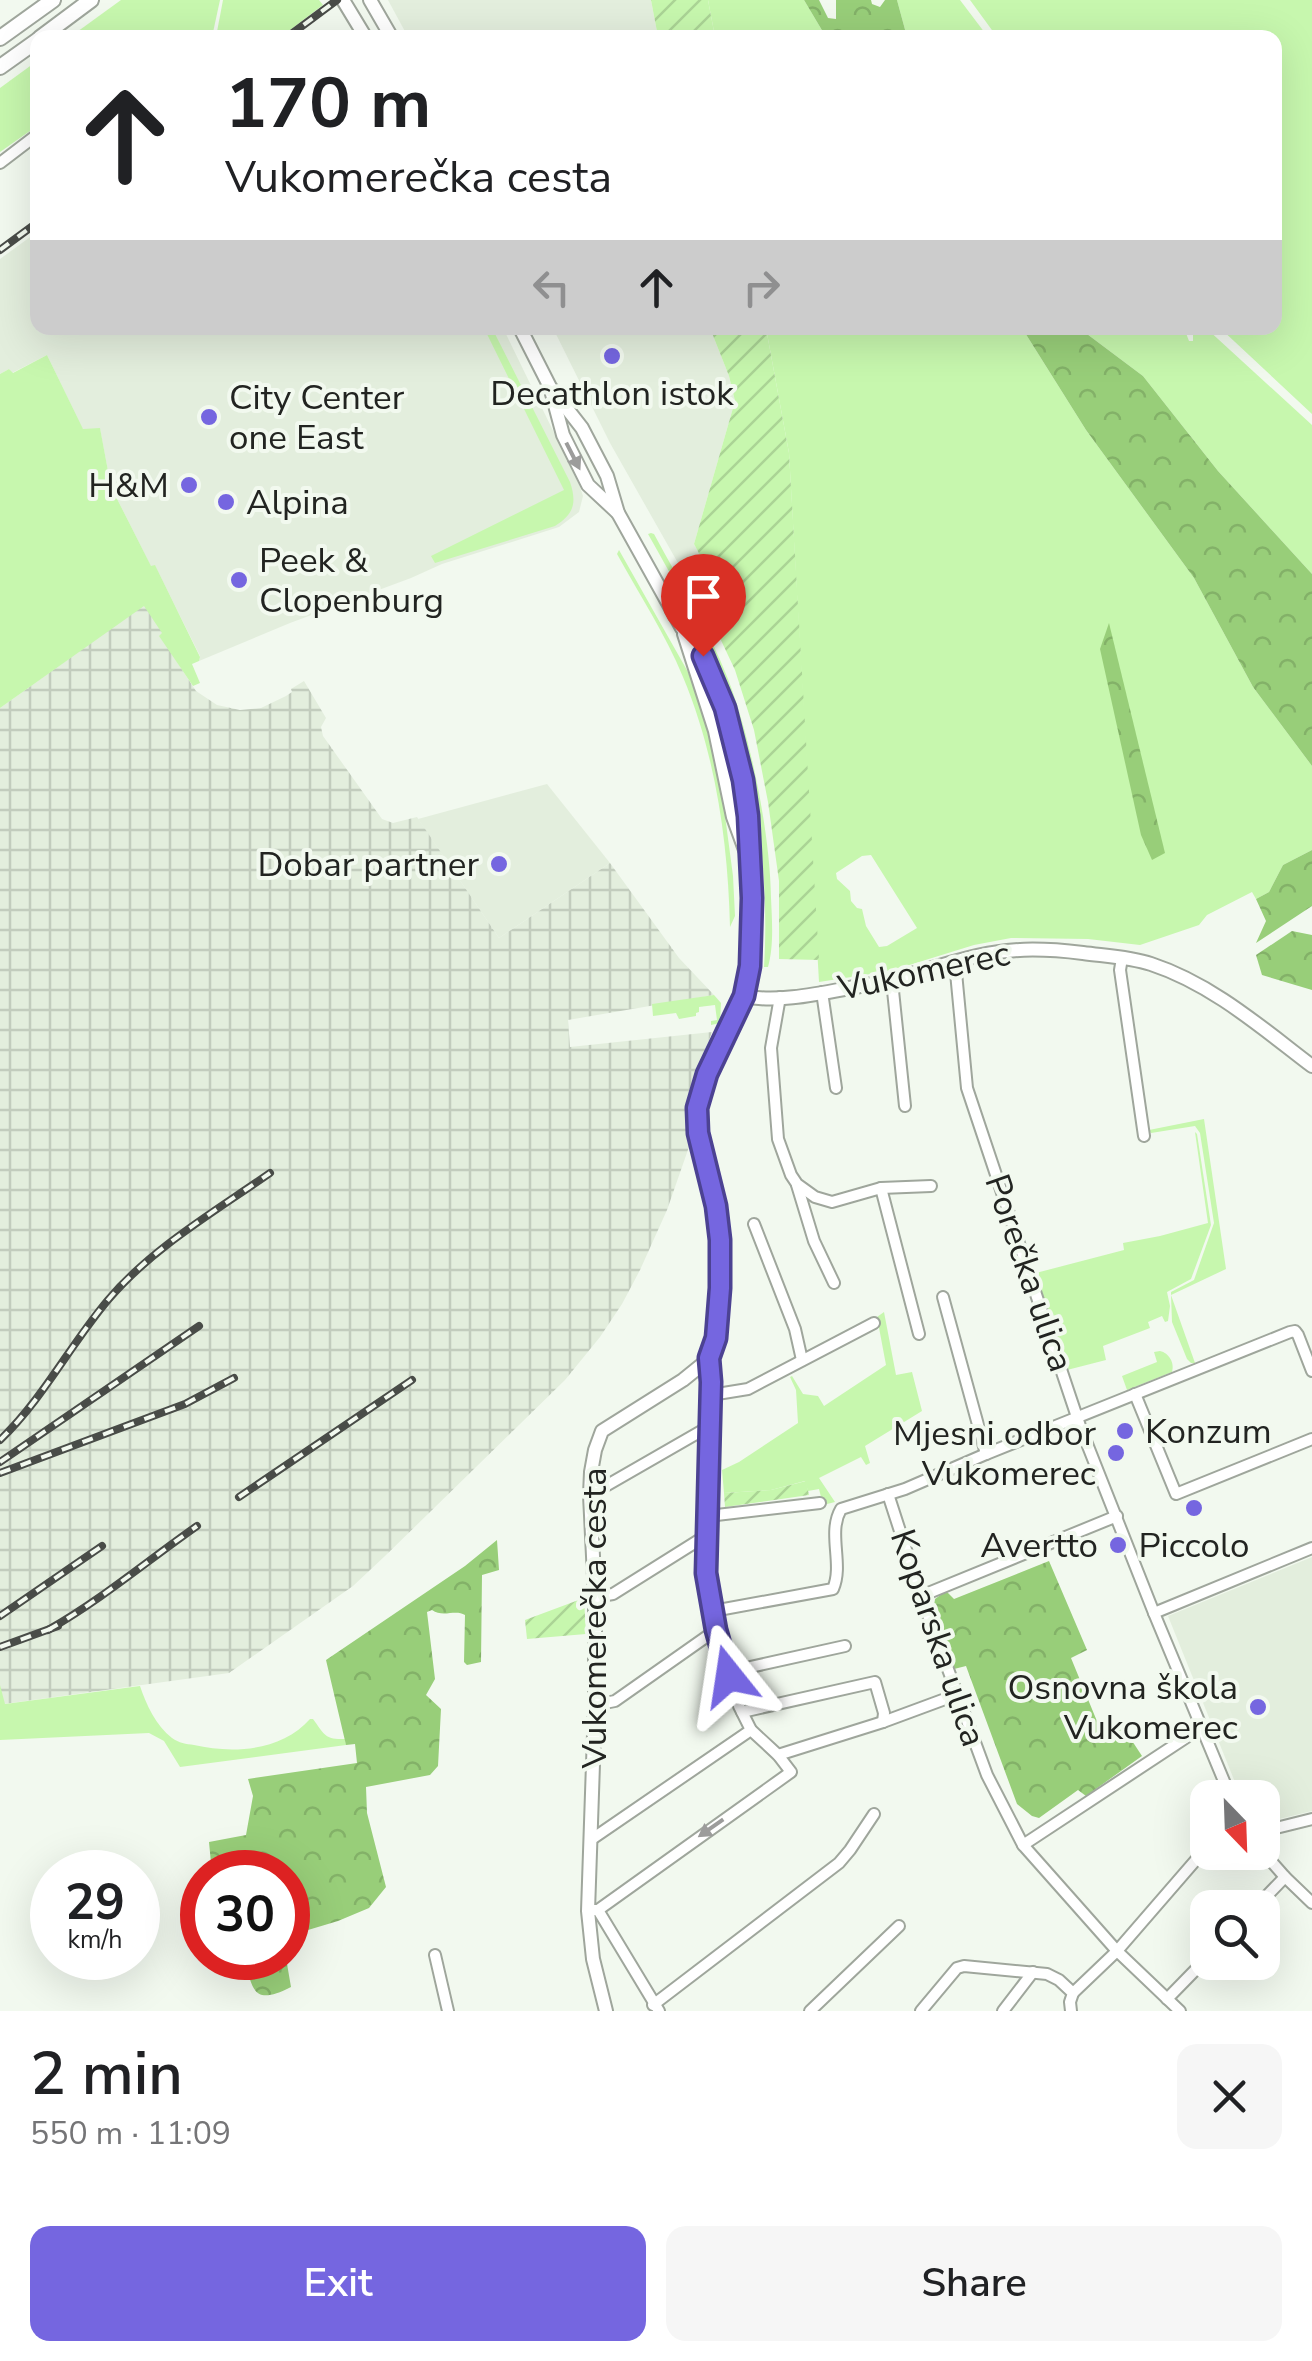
<!DOCTYPE html>
<html lang="en">
<head>
<meta charset="utf-8">
<style>
  body { margin:0; font-family:"Nunito Sans",sans-serif; background:#f6f6f6; color:#202124; height:100vh; display:flex; flex-direction:column; font-size:38px; white-space:nowrap }
  * { box-sizing:border-box; margin:0 }
  p { font-size:32px; color:#757577 }
  .icon { flex:none; width:55px; height:55px; fill:none; stroke:currentColor; stroke-width:2; stroke-linecap:round; stroke-linejoin:round }
  .map { position:relative; height:2011px; overflow:hidden }
  .sheet { display:flex; flex-direction:column; background:#fff; flex:1 }
  .sheet>* { flex:none }
  .hud { position:absolute; left:30px; top:30px; width:1252px; height:305px; border-radius:20px; box-shadow:0 10px 40px #0002; background:#fff; color:#202124; overflow:hidden }
  .needle { width:65px; rotate:157deg }
  .fabs { position:absolute; left:1190px; top:1780px; display:grid; gap:20px }
  .fabs a { display:grid; place-items:center; width:90px; height:90px; border-radius:20px; background:#fff; box-shadow:0 10px 40px #0002; font-size:50px }
  .speed { position:absolute; left:30px; top:1850px; display:flex; gap:20px; font-size:50px; font-weight:700; text-align:center }
  .speed>* { display:grid; place-content:center; width:130px; height:130px; border-radius:50%; background:#fff; box-shadow:0 10px 40px #0002; line-height:1 }
  .speed small { font-size:25px; font-weight:400 }
  .speed .limit { border:15px solid #d22; background:#fff; color:#111 }
  .pin { position:absolute; display:grid; place-items:center; width:85px; height:85px; color:#fff; margin:-102px -42px; border-radius:50% 50% 50% 0; rotate:-45deg; box-shadow:0 0 10px #0007 }
  .pin .icon { rotate:45deg }
  .me { position:absolute; width:110px; margin:-55px; rotate:345deg; stroke-linejoin:round; filter:drop-shadow(0 0 8px #0008) }
  .turn { display:flex; align-items:center; gap:35px; height:210px; padding:0 30px; font-size:45px }
  .turn .icon { width:130px; height:130px; stroke-width:2.5 }
  .turn b { display:block; font-size:70px; line-height:85px }
  .lanes { display:flex; align-items:center; height:95px; padding:0 30px; background:#0003; justify-content:center; gap:50px; direction:ltr }
  .lanes .off { opacity:.35 }
  .round { display:grid; place-items:center; flex:none; width:105px; height:105px; border-radius:20px; background:#f6f6f6 }
  .overview { display:flex; align-items:center; justify-content:space-between; height:170px; padding:0 30px }
  h1 { font-size:60px; font-weight:600; line-height:75px }
  .button { display:flex; gap:20px; margin-top:auto; padding:20px 30px }
  .button a { flex:1; height:115px; border-radius:20px; background:#7566e0; color:#fff; font-size:40px; font-weight:600; line-height:115px; text-align:center }
  .button a+a { background:#f6f6f6; color:#202124 }
  .map>svg:first-child { display:block }
  .built { fill:#e3eedd }
  .industrial { fill:url(#industrial-grid) }
  .grass { fill:#c7f7ae; fill-rule:evenodd }
  .forest { fill:url(#forest-crowns) }
  .garden { fill:url(#garden-furrows) }
  .lines { fill:none; stroke-linecap:round; stroke-linejoin:round }
  .minor-casing { stroke:#9fa69c; stroke-width:14 }
  .tertiary-casing { stroke:#9fa69c; stroke-width:16 }
  .secondary-casing { stroke:#9fa69c; stroke-width:18 }
  .minor { stroke:#fff; stroke-width:10 }
  .tertiary { stroke:#fff; stroke-width:12 }
  .secondary { stroke:#fff; stroke-width:14 }
  .rail-casing { stroke:#494c48; stroke-width:8 }
  .rail { stroke:#f2f9ef; stroke-width:4; stroke-dasharray:11; stroke-linecap:butt }
  .oneway { fill:#9c9c9b }
  .route-casing { stroke:#4c4292; stroke-width:25 }
  .route { stroke:#7566e0; stroke-width:18 }
  .poi-dot { fill:#7566e0; stroke:#f2f9ef; stroke-width:4 }
  .labels { text-anchor:middle; dominant-baseline:central; stroke-width:8; stroke-linejoin:round; paint-order:stroke }
  .poi-label { font-size:35px; fill:#222421; stroke:#f2f9ef; text-anchor:end }
  .street-label { font-size:35px; fill:#222421; stroke:#f2f9ef }
</style>
</head>
<body>
<div class="map">
<svg width="1312" height="2011" viewBox="0 0 1312 2011">
  <defs>
    <pattern id="industrial-grid" width="8" height="8" patternUnits="userSpaceOnUse" patternTransform="scale(2.5)"><rect width="8" height="8" fill="#e3eedd"/><path d="M0 4h8M4 0v8" fill="none" stroke="#c2ccbd"/></pattern>
    <pattern id="forest-crowns" width="20" height="18" patternUnits="userSpaceOnUse" patternTransform="scale(2.5)"><rect width="20" height="18" fill="#98ce79"/><path d="M2 6a3 3 0 1 1 6 0M12 15a3 3 0 1 1 6 0" fill="none" stroke="#83b168"/></pattern>
    <pattern id="garden-furrows" width="10" height="10" patternUnits="userSpaceOnUse" patternTransform="scale(2.5)"><rect width="10" height="10" fill="#c7f7ae"/><path d="M-1 1l2-2M0 10L10 0M9 11l2-2" fill="none" stroke="#abd495"/></pattern>
  </defs>
  <rect width="100%" height="100%" fill="#f2f9ef"/>
  <!-- built -->
  <g class="built">
    <path d="M 388,0 L 651,0 L 658,37 L 408,37 Z"/>
    <path d="M 37,232 L 38,328 L 503,328 L 579,484 L 583,496 L 579,512 L 559,527 L 442,564 L 411,578 L 290,623 L 199,661 L 200,656 L 155,566 L 151,567 L 111,487 L 100,429 L 83,430 L 47,355 L 12,373 L 9,369 L 0,374 L 0,259 Z"/>
    <path d="M 553,328 L 710,328 L 729,376 L 735,401 L 694,544 L 712,578 L 711,619 L 701,602 L 697,603 L 678,563 L 610,443 Z"/>
    <path d="M 547,784 L 610,863 L 499,938 L 418,819 Z"/>
    <path d="M 1312,1557 L 1312,1811 L 1267,1822 L 1263,1810 L 1262,1798 L 1241,1797 L 1168,1616 Z"/>
  </g>
  <!-- industrial -->
  <path class="industrial" d="M 144,605 L 163,633 L 160,636 L 196,691 L 217,705 L 240,710 L 261,708 L 286,696 L 292,692 L 291,689 L 304,681 L 326,718 L 321,727 L 323,736 L 382,819 L 393,823 L 417,817 L 499,938 L 610,863 L 679,958 L 714,995 L 568,1020 L 570,1047 L 712,1032 L 687,1101 L 690,1144 L 667,1210 L 640,1270 L 622,1304 L 600,1337 L 565,1380 L 385,1556 L 353,1586 L 229,1673 L 4,1704 L 0,1694 L 0,708 Z"/>
  <!-- grass -->
  <g class="grass">
    <path d="M 121,0 L 220,0 L 212,37 L 70,37 Z"/>
    <path d="M 223,0 L 319,0 L 323,5 L 281,37 L 216,37 Z"/>
    <path d="M 708,0 L 804,0 L 826,37 L 715,37 Z"/>
    <path d="M 897,0 L 960,0 L 988,37 L 907,37 Z"/>
    <path d="M 970,0 L 1312,0 L 1312,414 L 1220,328 L 1275,328 L 1275,38 L 997,37 Z"/>
    <path d="M 37,61 L 37,126 L 0,152 L 0,88 Z"/>
    <path d="M 484,328 L 492,328 L 570,482 C 577,503 574,514 555,526 L 435,563 L 431,556 L 564,490 Z"/>
    <path d="M 766,328 L 1022,328 L 1086,430 L 1194,578 L 1253,687 L 1312,766 L 1312,850 L 1283,865 L 1269,892 L 1256,899 L 1252,892 L 1207,915 L 1199,925 L 1140,945 L 1088,939 L 1011,938 L 974,945 L 890,971 L 819,982 L 789,453 ZM 871,855 L 917,928 L 887,946 L 879,947 L 866,926 L 862,909 L 857,908 L 851,901 L 850,891 L 837,879 L 836,873 L 862,856 Z"/>
    <path d="M 1079,328 L 1184,328 L 1189,341 L 1193,341 L 1193,328 L 1206,328 L 1312,425 L 1312,574 L 1218,471 L 1143,376 Z"/>
    <path d="M 47,355 L 83,429 L 100,428 L 111,487 L 151,566 L 155,565 L 200,657 L 199,661 L 192,664 L 200,683 L 193,686 L 159,636 L 162,633 L 144,606 L 0,708 L 0,374 L 9,369 L 13,373 Z"/>
    <path d="M 651,533 L 654,534 C 680,582 708,628 728,679 C 751,739 770,833 771,898 C 772,920 774,946 768,967 L 764,967 C 770,874 755,751 717,664 C 697,619 672,577 648,534 Z"/>
    <path d="M 619,550 L 688,672 L 705,721 L 722,793 L 733,876 L 735,916 L 730,927 C 728,843 716,756 683,677 C 666,635 639,594 617,554 Z"/>
    <path d="M 714,995 L 721,1003 L 720,1023 L 711,1025 L 711,1021 L 717,1020 L 715,1005 L 699,1007 L 699,1012 L 696,1013 L 696,1016 L 679,1019 L 676,1013 L 653,1016 L 652,1004 Z"/>
    <path d="M 1204,1119 L 1226,1269 L 1171,1295 L 1195,1363 L 1191,1363 L 1187,1359 L 1172,1322 L 1171,1295 L 1171,1292 L 1194,1280 L 1214,1223 L 1200,1133 L 1195,1126 L 1151,1133 L 1149,1130 Z"/>
    <path d="M 1195,1132 L 1197,1134 L 1211,1225 L 1191,1279 L 1167,1292 L 1170,1306 L 1168,1321 L 1165,1322 L 1162,1316 L 1148,1322 L 1150,1328 L 1103,1346 L 1106,1360 L 1067,1370 L 1032,1274 L 1124,1250 L 1123,1243 L 1160,1236 L 1208,1223 Z"/>
    <path d="M 884,1312 L 896,1375 L 912,1372 L 922,1411 L 865,1446 L 870,1463 L 866,1465 L 861,1457 L 819,1478 L 835,1502 L 823,1505 L 819,1489 L 808,1491 L 805,1481 L 771,1490 L 724,1493 L 722,1470 L 739,1462 L 798,1423 L 796,1390 L 790,1377 L 792,1376 L 803,1394 L 818,1396 L 824,1406 L 886,1365 L 877,1317 Z"/>
    <path d="M 1160,1351 C 1169,1353 1175,1363 1172,1372 L 1127,1390 L 1122,1376 L 1157,1362 L 1154,1352 Z"/>
    <path d="M 0,1685 L 5,1704 L 140,1686 C 146,1704 156,1726 172,1738 C 179,1743 186,1744 194,1745 C 233,1754 282,1751 310,1719 L 313,1719 C 324,1734 325,1740 345,1739 L 346,1745 L 180,1767 L 164,1741 L 149,1733 L 0,1740 Z"/>
  </g>
  <!-- forest -->
  <g class="forest">
    <path d="M 804,0 L 819,0 L 828,18 L 836,19 L 836,0 L 871,0 L 872,4 L 880,7 L 885,0 L 897,0 L 907,37 L 867,37 L 856,34 L 856,37 L 826,37 Z"/>
    <path d="M 1022,328 L 1079,328 L 1143,376 L 1218,471 L 1312,574 L 1312,766 L 1253,687 L 1194,578 L 1086,430 Z"/>
    <path d="M 1109,623 L 1165,853 L 1152,860 L 1141,835 L 1100,649 Z"/>
    <path d="M 1312,850 L 1312,906 L 1256,943 L 1266,921 L 1256,899 L 1269,892 L 1283,865 Z"/>
    <path d="M 1292,931 L 1312,935 L 1312,990 L 1262,975 L 1256,955 Z"/>
    <path d="M 497,1540 L 499,1570 L 482,1575 L 481,1662 L 467,1665 L 464,1662 L 465,1615 C 455,1609 443,1618 432,1610 L 427,1612 L 435,1679 L 426,1695 L 441,1709 L 438,1766 L 430,1775 L 366,1787 L 367,1813 L 386,1887 L 369,1908 L 338,1921 L 288,1936 L 288,1872 L 216,1872 L 211,1863 L 209,1842 L 246,1835 L 253,1796 L 248,1779 L 357,1763 L 355,1744 L 346,1745 L 326,1660 L 465,1566 Z"/>
    <path d="M 1049,1561 L 1087,1650 L 1071,1658 L 1101,1731 L 1121,1724 L 1142,1756 L 1086,1796 L 1078,1790 L 1039,1818 L 1032,1816 L 1017,1804 L 966,1666 L 954,1669 L 934,1606 L 935,1599 L 946,1591 L 954,1599 Z"/>
    <path d="M 245,1958 L 286,1958 L 291,1987 C 254,2006 252,1991 245,1958 Z"/>
  </g>
  <!-- garden -->
  <g class="garden">
    <path d="M 651,0 L 708,0 L 715,37 L 658,37 Z"/>
    <path d="M 710,328 L 766,328 L 789,453 L 819,960 L 779,959 L 779,881 L 768,802 L 754,730 L 735,670 L 711,619 L 712,578 L 694,544 L 735,401 L 729,376 Z"/>
    <path d="M 806,1481 L 809,1495 L 725,1507 L 724,1493 L 771,1490 Z"/>
    <path d="M 584,1598 L 586,1634 L 527,1639 L 525,1620 Z"/>
  </g>
  <g class="lines">
    <defs>
      <g id="minor">
        <path d="M 0,163 L 38,134"/>
        <path d="M 1122,958 L 1120,970 L 1144,1136"/>
        <path d="M 955,962 L 967,1088 L 1080,1426 L 1154,1613 L 1231,1798"/>
        <path d="M 892,981 L 905,1106"/>
        <path d="M 822,992 L 836,1088"/>
        <path d="M 780,997 L 771,1048 L 778,1139 L 791,1175 L 797,1184 L 815,1197 L 832,1202 L 881,1188 L 919,1334"/>
        <path d="M 797,1185 L 814,1241 L 834,1283"/>
        <path d="M 881,1188 L 931,1186"/>
        <path d="M 754,1224 L 795,1329 L 802,1360"/>
        <path d="M 943,1297 L 986,1454"/>
        <path d="M 1135,1394 L 1176,1494 L 1312,1439"/>
        <path d="M 711,1395 L 748,1389 L 874,1323"/>
        <path d="M 888,1494 L 921,1596 L 987,1775 L 1023,1845 L 1117,1951 L 1180,2011"/>
        <path d="M 590,1495 L 710,1426"/>
        <path d="M 708,1516 L 820,1503"/>
        <path d="M 921,1596 L 1117,1516"/>
        <path d="M 595,1597 L 613,1594 L 707,1535"/>
        <path d="M 713,1611 L 833,1589 C 844,1564 827,1533 841,1509 L 905,1489 L 986,1454 L 1290,1332 L 1295,1331 L 1298,1335 L 1312,1371"/>
        <path d="M 1154,1613 L 1312,1548"/>
        <path d="M 728,1672 L 845,1646"/>
        <path d="M 595,1705 L 615,1701 L 716,1630"/>
        <path d="M 742,1712 L 875,1682 L 884,1713 L 883,1722"/>
        <path d="M 778,1755 L 883,1722 L 956,1695"/>
        <path d="M 1262,1829 L 1276,1828 L 1312,1819"/>
        <path d="M 592,1839 L 751,1730"/>
        <path d="M 1023,1845 L 1202,1727"/>
        <path d="M 1262,1851 L 1285,1877 L 1312,1903"/>
        <path d="M 1255,1908 L 1285,1877"/>
        <path d="M 592,1910 L 598,1910 L 659,2011"/>
        <path d="M 598,1910 L 791,1772 L 778,1755 L 751,1730 L 739,1706 L 716,1630 L 707,1573 L 711,1382 L 709,1359"/>
        <path d="M 435,1955 L 448,2011"/>
        <path d="M 1073,1993 L 1117,1951 L 1201,1854 L 1208,1849"/>
        <path d="M 1167,1999 L 1208,1957"/>
        <path d="M 653,2005 L 839,1863 L 850,1850 L 874,1814"/>
        <path d="M 810,2011 L 899,1926"/>
        <path d="M 921,2011 L 957,1968 L 964,1966 L 1047,1974 L 1059,1980 L 1073,1993 L 1070,2002 L 1071,2011"/>
        <path d="M 1003,2011 L 1033,1972"/>
      </g>
      <g id="tertiary">
        <path d="M 343,0 L 366,38"/>
        <path d="M 370,0 L 392,38"/>
        <path d="M 520,328 L 550,387 L 582,428 L 607,476 L 618,513 L 682,628 L 703,656 L 718,687 L 743,780 L 748,816 L 753,898 L 749,966 L 744,996 L 707,1074 L 697,1108 L 698,1133 L 715,1206 L 720,1240 L 720,1288 L 717,1338 L 709,1359 L 683,1380 L 602,1431 L 595,1450 L 591,1472 L 590,1495 L 595,1597 L 595,1705 L 588,1911 L 593,1959 L 606,2011"/>
        <path d="M 552,394 L 563,435 L 588,485 L 618,513"/>
        <path d="M 684,634 L 715,731 L 733,817 L 745,850"/>
        <path d="M 744,996 C 780,1004 830,991 866,985 C 913,977 959,956 1007,951 C 1032,948 1058,950 1083,953 C 1106,956 1130,957 1151,964 C 1212,984 1262,1028 1312,1066"/>
      </g>
      <g id="secondary">
        <path d="M 0,38 L 53,0"/>
        <path d="M 40,38 L 91,0"/>
        <path d="M 0,67 L 38,40"/>
      </g>
    </defs>
    <!-- minor casing -->
    <use href="#minor" class="minor-casing"/>
    <!-- tertiary casing -->
    <use href="#tertiary" class="tertiary-casing"/>
    <!-- secondary casing -->
    <use href="#secondary" class="secondary-casing"/>
    <!-- minor -->
    <use href="#minor" class="minor"/>
    <!-- tertiary -->
    <use href="#tertiary" class="tertiary"/>
    <!-- secondary -->
    <use href="#secondary" class="secondary"/>
    <defs>
      <g id="rail">
        <path d="M 286,38 L 337,0"/>
        <path d="M 0,250 L 38,222"/>
        <path d="M 0,1440 C 43,1399 70,1345 108,1300 C 152,1248 214,1212 270,1173"/>
        <path d="M 0,1462 L 199,1326"/>
        <path d="M 0,1473 L 185,1404 L 234,1378"/>
        <path d="M 239,1497 L 412,1380"/>
        <path d="M 0,1616 L 102,1546"/>
        <path d="M 48,1630 C 101,1600 147,1561 197,1526"/>
        <path d="M 0,1647 L 58,1626"/>
      </g>
    </defs>
    <!-- rail casing -->
    <use href="#rail" class="rail-casing"/>
    <!-- rail -->
    <use href="#rail" class="rail"/>
  </g>
  <!-- one-way arrows -->
  <defs><path id="oneway-solid" d="M-6-.8H1V-3.2L6.5 0L1 3.2V.8H-6Z" transform="scale(2.5)"/></defs>
  <g class="oneway">
    <use href="#oneway-solid" transform="translate(573 456) rotate(63)"/>
    <use href="#oneway-solid" transform="translate(711 1828) rotate(145)"/>
  </g>
  <g class="lines">
    <defs>
      <path id="route" d="M 703,656 L 725,708 L 743,780 L 748,816 L 752,898 L 750,966 L 744,996 L 707,1074 L 697,1108 L 698,1133 L 716,1206 L 720,1240 L 720,1288 L 716,1338 L 709,1358 L 711,1382 L 706,1573 L 716,1630 L 729,1676"/>
    </defs>
    <!-- route casing -->
    <use href="#route" class="route-casing"/>
    <!-- route -->
    <use href="#route" class="route"/>
  </g>
  <!-- markers -->
  <g class="poi-dot">
    <circle cx="612" cy="356" r="10"/>
    <circle cx="209" cy="417" r="10"/>
    <circle cx="189" cy="485" r="10"/>
    <circle cx="226" cy="502" r="10"/>
    <circle cx="239" cy="580" r="10"/>
    <circle cx="499" cy="864" r="10"/>
    <circle cx="1125" cy="1431" r="10"/>
    <circle cx="1116" cy="1453" r="10"/>
    <circle cx="1194" cy="1508" r="10"/>
    <circle cx="1118" cy="1545" r="10"/>
    <circle cx="1258" cy="1707" r="10"/>
  </g>
  <g class="labels">
    <!-- poi labels -->
    <g class="poi-label">
      <text x="612" y="393" text-anchor="middle">Decathlon istok</text>
      <text x="229" y="397" text-anchor="start">City Center<tspan x="229" dy="40">one East</tspan></text>
      <text x="169" y="485">H&amp;M</text>
      <text x="246" y="502" text-anchor="start">Alpina</text>
      <text x="259" y="560" text-anchor="start">Peek &amp;<tspan x="259" dy="40">Clopenburg</tspan></text>
      <text x="479" y="864">Dobar partner</text>
      <text x="1145" y="1431" text-anchor="start">Konzum</text>
      <text x="1096" y="1433">Mjesni odbor<tspan x="1096" dy="40">Vukomerec</tspan></text>
      <text x="1098" y="1545">Avertto</text>
      <text x="1194" y="1545" text-anchor="middle">Piccolo</text>
      <text x="1238" y="1687">Osnovna škola<tspan x="1238" dy="40">Vukomerec</tspan></text>
    </g>
    <!-- street labels -->
    <g class="street-label">
      <text transform="translate(924 971) rotate(-12)">Vukomerec</text>
      <text transform="translate(1029 1273) rotate(71)">Porečka ulica</text>
      <text transform="translate(594 1618) rotate(-90)">Vukomerečka cesta</text>
      <text transform="translate(938 1638) rotate(71)">Koparska ulica</text>
    </g>
  </g>
</svg>
<div class="fabs">
<a><svg class="needle" viewBox="-14 -14 28 28"><path d="M0-13l5 13h-10z" fill="#e53935"/><path d="M0 13l5-13h-10z" fill="#757577"/></svg></a>
<a><svg class="icon" aria-label="search" viewBox="0 0 24 24"><circle cx="10" cy="10" r="6"/><path d="M15 15l6 6"/></svg></a>
</div>
<div class="speed"><div>29<small>km/h</small></div><div class="limit">30</div></div>
<div class="pin" style="left:703px;top:656px;background:#d93025"><svg class="icon" aria-label="arrive" viewBox="0 0 24 24"><path d="M6 21V4h12l-3 4 3 4H6"/></svg></div>
<svg class="me" style="left:729px;top:1676px" viewBox="-20 -20 40 40"><path d="M0-17L14 15 0 8-14 15z" fill="#7566e0" stroke="#fff" stroke-width="4"/></svg>
<div class="hud">
<div class="turn"><svg class="icon" aria-label="ahead" viewBox="0 0 24 24"><path d="M12 20V5M6 11l6-6 6 6"/></svg><div><b>170 m</b>Vukomerečka cesta</div></div>
<div class="lanes"><svg class="icon off" aria-label="left" viewBox="0 0 24 24"><path d="M17 20v-9H6M10 6l-5 5 5 5"/></svg><svg class="icon" aria-label="ahead" viewBox="0 0 24 24"><path d="M12 20V5M6 11l6-6 6 6"/></svg><svg class="icon off" aria-label="right" viewBox="0 0 24 24"><path d="M7 20v-9h11M14 6l5 5-5 5"/></svg></div>
</div>
</div>
<section class="sheet">
<div class="overview"><div><h1>2 min</h1><p>550 m · 11:09</p></div><a class="round"><svg class="icon" aria-label="close" viewBox="0 0 24 24"><path d="M6 6l12 12M18 6L6 18"/></svg></a></div>
<div class="button"><a>Exit</a><a>Share</a></div>
</section>
</body>
</html>
